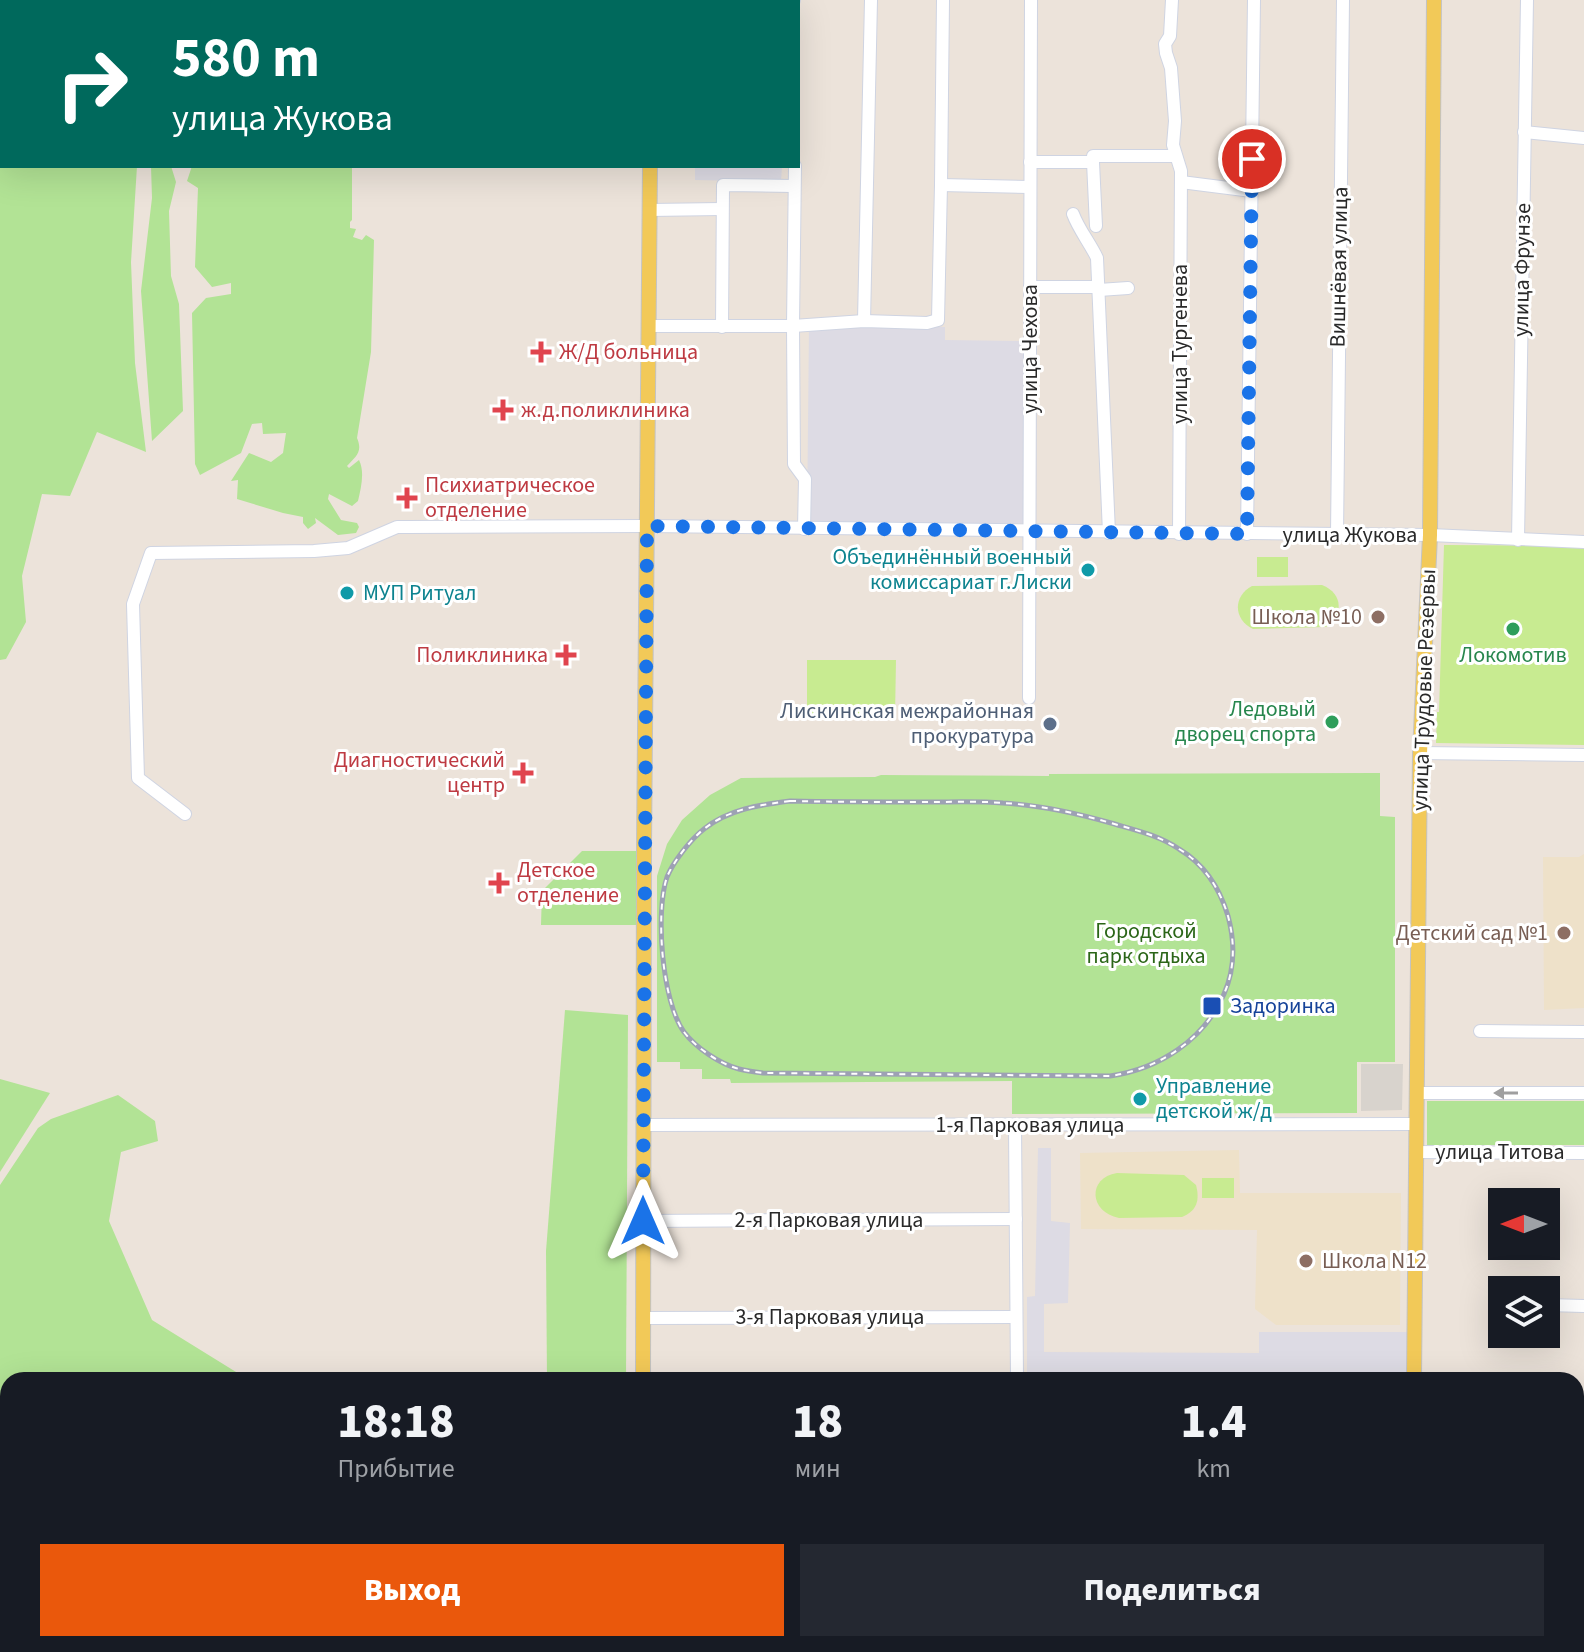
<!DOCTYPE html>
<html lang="ru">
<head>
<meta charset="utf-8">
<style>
  body { margin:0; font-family:"Source Sans 3",sans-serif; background:#242831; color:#f1f3f6; height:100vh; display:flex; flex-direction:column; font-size:30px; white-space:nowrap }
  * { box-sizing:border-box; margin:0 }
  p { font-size:26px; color:#9ea1a6 }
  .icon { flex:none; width:44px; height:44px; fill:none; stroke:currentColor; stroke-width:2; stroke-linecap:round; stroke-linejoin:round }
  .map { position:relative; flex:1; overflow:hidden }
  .details { position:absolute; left:0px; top:1372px; width:1584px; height:280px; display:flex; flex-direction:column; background:#171b24; border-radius:24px 24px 0 0; box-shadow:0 8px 32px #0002 }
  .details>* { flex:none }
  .guide { position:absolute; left:0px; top:0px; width:800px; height:168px; box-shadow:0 8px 32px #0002; background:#00695c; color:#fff; overflow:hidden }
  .needle { width:52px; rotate:270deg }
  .controls { position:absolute; left:1488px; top:1188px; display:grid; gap:16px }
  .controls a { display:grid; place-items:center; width:72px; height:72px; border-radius:0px; background:#171b24; box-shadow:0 8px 32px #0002; font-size:40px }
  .pin { position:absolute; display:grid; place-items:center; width:68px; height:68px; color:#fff; margin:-34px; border:4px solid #fff; border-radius:50%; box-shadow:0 2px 8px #0007 }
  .me { position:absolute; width:88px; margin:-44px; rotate:0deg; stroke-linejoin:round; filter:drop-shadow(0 0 6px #0008) }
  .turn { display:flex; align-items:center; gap:28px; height:168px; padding:0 40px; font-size:36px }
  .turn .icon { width:104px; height:104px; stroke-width:2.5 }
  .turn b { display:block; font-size:56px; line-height:68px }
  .eta { display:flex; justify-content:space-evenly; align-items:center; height:136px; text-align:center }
  .eta b { font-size:48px; font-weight:800; line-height:56px }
  .cta { display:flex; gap:16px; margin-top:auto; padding:16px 40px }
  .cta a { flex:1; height:92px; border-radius:0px; background:#ea580c; color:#fff; font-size:32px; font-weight:800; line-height:92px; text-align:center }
  .cta a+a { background:#242831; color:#f1f3f6 }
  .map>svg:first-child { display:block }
  .industrial { fill:#dddbe4 }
  .education { fill:#eee1c9 }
  .green { fill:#b2e395 }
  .pitch { fill:#c8eb91 }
  .plaza { fill:#d8d3cd }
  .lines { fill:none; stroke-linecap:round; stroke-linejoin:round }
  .minor-casing { stroke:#cfd4e2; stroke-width:14 }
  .major-casing { stroke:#c3c3c3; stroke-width:16 }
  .minor { stroke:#fff; stroke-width:12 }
  .major { stroke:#f2c958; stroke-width:14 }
  .rail-casing { stroke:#9da1b4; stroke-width:5 }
  .rail { stroke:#fff; stroke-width:2; stroke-dasharray:6; stroke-linecap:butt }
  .oneway { fill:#9f9f9f }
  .route { stroke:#1a73e8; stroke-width:14; stroke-dasharray:0 25.2 }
  .health-dot { fill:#e0444e; stroke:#fff; stroke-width:3 }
  .culture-dot { fill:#0f9aa8; stroke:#fff; stroke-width:3 }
  .education-dot { fill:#8d6e63; stroke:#fff; stroke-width:3 }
  .leisure-dot { fill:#2e9e5b; stroke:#fff; stroke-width:3 }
  .service-dot { fill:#5c6f8a; stroke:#fff; stroke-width:3 }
  .transit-dot { fill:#1a4fb4; stroke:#fff; stroke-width:3 }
  .labels { text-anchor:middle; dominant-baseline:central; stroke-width:6; stroke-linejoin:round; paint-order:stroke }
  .street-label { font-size:22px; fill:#292929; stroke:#fff }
  .health-label { font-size:22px; fill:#be3a42; stroke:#fff; text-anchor:start }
  .culture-label { font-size:22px; fill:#0d838f; stroke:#fff; text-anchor:start }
  .education-label { font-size:22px; fill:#785e54; stroke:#fff; text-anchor:end }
  .leisure-label { font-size:22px; fill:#27864d; stroke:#fff }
  .service-label { font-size:22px; fill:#4e5e75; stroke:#fff; text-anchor:end }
  .park-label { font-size:22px; fill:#2b6618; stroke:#fff }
  .transit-label { font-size:22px; fill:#164399; stroke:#fff; text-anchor:start }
</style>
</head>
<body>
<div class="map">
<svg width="1584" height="1652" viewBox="0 0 1584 1652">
  <rect width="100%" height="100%" fill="#ece3da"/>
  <!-- industrial -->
  <g class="industrial">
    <rect x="383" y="0" width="255" height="2"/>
    <path d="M 695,166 L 782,166 L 781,182 L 695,180 Z"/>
    <path d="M 809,325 L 945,327 L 945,340 L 1024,341 L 1023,523 L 807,523 Z"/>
    <path d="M 1038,1148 L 1051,1148 L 1051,1221 L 1070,1223 L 1068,1303 L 1044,1304 L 1044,1352 L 1259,1353 L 1259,1332 L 1407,1332 L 1407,1380 L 1027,1380 L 1027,1297 L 1035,1296 Z"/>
  </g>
  <!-- education -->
  <g class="education">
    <path d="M 1584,854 L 1584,1008 L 1544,1010 L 1543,857 L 1579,857 Z"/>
    <path d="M 1239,1150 L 1240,1193 L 1401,1193 L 1400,1325 L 1276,1325 L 1255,1309 L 1257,1230 L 1081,1229 L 1080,1153 Z"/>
  </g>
  <!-- green -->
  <g class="green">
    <path d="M 0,0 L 26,0 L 26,2 L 2,2 L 2,166 L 137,166 L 131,262 L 135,363 L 146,452 L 97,432 L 70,496 L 42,494 L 22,576 L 26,622 L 6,659 L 0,660 Z"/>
    <path d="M 187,0 L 316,0 L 319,2 L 185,2 Z"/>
    <path d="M 151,166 L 171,166 L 176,182 L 169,211 L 171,276 L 179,304 L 183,411 L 152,441 L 141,291 L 152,198 Z"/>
    <path d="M 192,166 L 352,166 L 352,220 L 350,222 L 350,228 L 356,229 L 353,237 L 362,240 L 366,235 L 374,240 L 371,352 L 357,438 C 363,452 356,456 347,466 L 349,468 L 359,460 C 365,472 361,488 358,501 L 352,506 L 329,494 L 328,499 L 341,520 L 357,523 L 359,527 L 356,533 L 338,535 L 315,518 L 316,523 L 308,529 L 303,523 L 303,517 L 283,513 L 237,499 L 238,480 L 231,481 L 249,453 L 271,462 L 283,453 L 286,433 L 263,434 L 262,423 L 252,424 L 241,453 L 200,475 L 195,464 L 192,313 L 206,298 L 231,294 L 231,283 L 212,287 L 195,267 L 198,188 L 187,181 Z"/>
    <path d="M 1380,773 L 1380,816 L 1395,817 L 1395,1062 L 1357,1062 L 1357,1113 L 1012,1114 L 1012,1081 L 731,1083 L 730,1079 L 702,1079 L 702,1069 L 680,1069 L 680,1062 L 657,1062 L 657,876 L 667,844 L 682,820 L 710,795 L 741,778 L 875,777 L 881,775 L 1049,776 L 1049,774 Z"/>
    <path d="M 582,851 L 638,851 L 638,925 L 541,925 L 542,891 Z"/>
    <path d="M 565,1010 L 628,1015 L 626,1380 L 547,1380 L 546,1251 Z"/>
    <path d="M 0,1079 L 50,1093 L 0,1172 Z"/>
    <path d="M 118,1095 L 155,1121 L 158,1141 L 121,1152 L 109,1221 L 152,1320 L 249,1380 L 8,1380 L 8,1644 L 624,1644 L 624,1652 L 0,1652 L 0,1185 L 38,1128 L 51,1119 Z"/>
    <rect x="1427" y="1101" width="157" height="44"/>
  </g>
  <!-- pitch -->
  <g class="pitch">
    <path d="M 1444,545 L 1584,546 L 1584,745 L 1436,743 L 1437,712 L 1439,712 Z"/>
    <rect x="1257" y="557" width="31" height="20"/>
    <path d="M 1322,585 C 1343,593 1344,615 1326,627 L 1253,629 C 1233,619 1233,596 1252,586 Z"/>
    <path d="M 807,660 L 896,660 L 895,717 L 807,717 Z"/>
    <path d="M 1117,1173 L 1184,1175 L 1196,1185 C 1200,1200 1197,1211 1182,1217 L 1119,1218 C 1089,1212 1087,1178 1117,1173 Z"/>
    <rect x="1202" y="1178" width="32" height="20"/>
  </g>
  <!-- plaza -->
  <path class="plaza" d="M 1361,1064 L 1403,1064 L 1402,1110 L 1361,1111 Z"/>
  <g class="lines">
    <defs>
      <g id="minor">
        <path d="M 1172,0 L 1170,36 L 1165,44 L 1166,53 L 1171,68 L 1175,121 L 1173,145 L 1181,171 L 1179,534"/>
        <path d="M 722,2 L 722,0"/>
        <path d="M 793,2 L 794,0"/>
        <path d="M 1524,132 L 1584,138"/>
        <path d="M 1030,162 L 1093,162 L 1093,156 L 1175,156"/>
        <path d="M 1093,162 L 1096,226"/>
        <path d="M 795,166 L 793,326 L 794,464 L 805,479 L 804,529"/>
        <path d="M 1181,182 L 1252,191"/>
        <path d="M 941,185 L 1030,187"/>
        <path d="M 649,210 L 722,209"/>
        <path d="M 1073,214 C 1079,230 1090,243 1097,258 L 1109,533"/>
        <path d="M 1030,287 L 1099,287"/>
        <path d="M 1099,290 L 1128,288"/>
        <path d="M 864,321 L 871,0"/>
        <path d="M 648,326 L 793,326 L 864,321 L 927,323 L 938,320 L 941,185 L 943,0"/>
        <path d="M 722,327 L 723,185 L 794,186"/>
        <path d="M 1247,534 L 1254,0"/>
        <path d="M 1337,535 L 1343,0"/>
        <path d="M 1518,540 L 1527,0"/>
        <path d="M 1029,698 L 1031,0"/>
        <path d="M 1420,753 L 1584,755"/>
        <path d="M 185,814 L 138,778 L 133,604 L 151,553 L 314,551 L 348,548 L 397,527 L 407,527 L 647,526 L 1430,535 L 1584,542"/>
        <path d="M 1480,1031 L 1584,1032"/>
        <path d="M 1416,1093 L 1584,1093"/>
        <path d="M 643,1125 L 1416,1124"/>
        <path d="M 1015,1125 L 1017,1380"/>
        <path d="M 1416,1152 L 1584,1153"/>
        <path d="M 643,1221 L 1016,1219"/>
        <path d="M 1546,1305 L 1584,1306"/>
        <path d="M 643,1318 L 1016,1317"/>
        <path d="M 1023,1644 L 1023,1652"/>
      </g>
      <g id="major">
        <path d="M 651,2 L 651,0"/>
        <path d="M 643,1380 L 644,847 L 650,166"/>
        <path d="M 1414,1380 L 1420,753 L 1430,535 L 1434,0"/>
        <path d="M 1576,1608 L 1584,1608"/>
        <path d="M 642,1652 L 642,1644"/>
        <path d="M 1411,1652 L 1411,1644"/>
      </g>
    </defs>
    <!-- minor casing -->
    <use href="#minor" class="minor-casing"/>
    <!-- major casing -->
    <use href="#major" class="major-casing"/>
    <!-- minor -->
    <use href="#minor" class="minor"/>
    <!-- major -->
    <use href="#major" class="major"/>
    <defs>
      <path id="rail" d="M 790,801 C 837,802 883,802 930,802 C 954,802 979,801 1003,803 C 1040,805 1076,813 1111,823 C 1135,830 1158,835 1179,849 C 1204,864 1220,889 1228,916 C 1235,942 1235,969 1224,994 C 1204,1040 1159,1069 1110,1076 L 763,1073 C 755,1072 747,1071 739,1069 C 720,1064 696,1048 684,1032 C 662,1002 655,912 667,877 C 673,862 691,839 704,829 C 729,809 759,805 790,801 Z"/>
    </defs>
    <!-- rail casing -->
    <use href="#rail" class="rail-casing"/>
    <!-- rail -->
    <use href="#rail" class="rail"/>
  </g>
  <!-- one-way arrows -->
  <defs><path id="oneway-solid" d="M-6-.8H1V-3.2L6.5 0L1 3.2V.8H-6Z" transform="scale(2)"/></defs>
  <use class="oneway" href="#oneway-solid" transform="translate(1506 1093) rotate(-180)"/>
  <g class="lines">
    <!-- route -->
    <path class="route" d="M 643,1221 L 647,526 L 1247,534 L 1252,159"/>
  </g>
  <!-- markers -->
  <g class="health-dot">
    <path d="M537 340h8v8h8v8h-8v8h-8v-8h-8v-8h8z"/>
    <path d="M499 398h8v8h8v8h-8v8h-8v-8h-8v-8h8z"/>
    <path d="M403 486h8v8h8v8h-8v8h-8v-8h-8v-8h8z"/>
    <path d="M562 643h8v8h8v8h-8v8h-8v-8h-8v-8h8z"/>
    <path d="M519 761h8v8h8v8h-8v8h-8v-8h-8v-8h8z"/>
    <path d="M495 871h8v8h8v8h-8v8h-8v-8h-8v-8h8z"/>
  </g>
  <g class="culture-dot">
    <circle cx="1088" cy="570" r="8"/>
    <circle cx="347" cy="593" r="8"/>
    <circle cx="1140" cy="1099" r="8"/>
  </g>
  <g class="education-dot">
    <circle cx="1378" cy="617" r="8"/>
    <circle cx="1564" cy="933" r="8"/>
    <circle cx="1306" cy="1261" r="8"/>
  </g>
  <g class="leisure-dot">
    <circle cx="1513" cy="629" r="8"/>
    <circle cx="1332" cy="722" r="8"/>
  </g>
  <circle class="service-dot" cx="1050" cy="724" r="8"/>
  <rect class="transit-dot" x="1202" y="996" width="20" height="20" rx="4"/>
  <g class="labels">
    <!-- street labels -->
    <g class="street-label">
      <text transform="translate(1339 267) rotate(-89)">Вишнёвая улица</text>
      <text transform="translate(1522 270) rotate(-89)">улица Фрунзе</text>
      <text transform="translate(1180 344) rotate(-90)">улица Тургенева</text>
      <text transform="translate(1030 349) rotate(-90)">улица Чехова</text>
      <text x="1350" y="535">улица Жукова</text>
      <text transform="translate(1424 690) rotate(-88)">улица Трудовые Резервы</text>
      <text x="1030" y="1125">1-я Парковая улица</text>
      <text x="1500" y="1152">улица Титова</text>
      <text x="829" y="1220">2-я Парковая улица</text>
      <text x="830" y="1317">3-я Парковая улица</text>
    </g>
    <!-- health labels -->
    <g class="health-label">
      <text x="559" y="352">Ж/Д больница</text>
      <text x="521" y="410">ж.д.поликлиника</text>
      <text x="425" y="485">Психиатрическое<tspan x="425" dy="25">отделение</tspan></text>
      <text x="548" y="655" text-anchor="end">Поликлиника</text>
      <text x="505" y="760" text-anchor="end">Диагностический<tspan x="505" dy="25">центр</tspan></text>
      <text x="517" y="870">Детское<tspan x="517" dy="25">отделение</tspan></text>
    </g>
    <!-- culture labels -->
    <g class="culture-label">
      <text x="1072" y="557" text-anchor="end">Объединённый военный<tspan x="1072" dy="25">комиссариат г.Лиски</tspan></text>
      <text x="363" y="593">МУП Ритуал</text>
      <text x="1156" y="1086">Управление<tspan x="1156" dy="25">детской ж/д</tspan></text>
    </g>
    <!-- education labels -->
    <g class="education-label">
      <text x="1362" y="617">Школа №10</text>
      <text x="1548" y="933">Детский сад №1</text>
      <text x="1322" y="1261" text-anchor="start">Школа N12</text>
    </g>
    <!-- leisure labels -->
    <g class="leisure-label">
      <text x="1513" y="655">Локомотив</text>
      <text x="1316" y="709" text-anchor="end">Ледовый<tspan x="1316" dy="25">дворец спорта</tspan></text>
    </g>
    <!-- service labels -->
    <g class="service-label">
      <text x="1034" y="711">Лискинская межрайонная<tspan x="1034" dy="25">прокуратура</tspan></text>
    </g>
    <!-- park labels -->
    <g class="park-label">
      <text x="1146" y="931">Городской<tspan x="1146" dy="25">парк отдыха</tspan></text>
    </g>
    <!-- transit labels -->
    <g class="transit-label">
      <text x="1230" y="1006">Задоринка</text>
    </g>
  </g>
</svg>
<div class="controls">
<a><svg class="needle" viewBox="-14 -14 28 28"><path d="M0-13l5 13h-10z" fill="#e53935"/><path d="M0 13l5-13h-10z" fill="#9ea1a6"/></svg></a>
<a><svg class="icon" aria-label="layers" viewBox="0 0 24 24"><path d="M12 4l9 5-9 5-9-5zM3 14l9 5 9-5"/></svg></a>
</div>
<div class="pin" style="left:1252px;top:159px;background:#d93025"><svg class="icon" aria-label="arrive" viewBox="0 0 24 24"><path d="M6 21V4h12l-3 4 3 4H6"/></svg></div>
<svg class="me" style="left:643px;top:1221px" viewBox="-20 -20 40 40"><path d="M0-17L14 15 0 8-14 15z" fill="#1a73e8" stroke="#fff" stroke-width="4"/></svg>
<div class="guide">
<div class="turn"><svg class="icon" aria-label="right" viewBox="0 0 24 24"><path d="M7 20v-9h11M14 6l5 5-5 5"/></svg><div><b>580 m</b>улица Жукова</div></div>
</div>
<section class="details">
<div class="eta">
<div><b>18:18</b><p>Прибытие</p></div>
<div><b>18</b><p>мин</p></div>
<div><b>1.4</b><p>km</p></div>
</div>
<div class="cta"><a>Выход</a><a>Поделиться</a></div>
</section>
</div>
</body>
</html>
